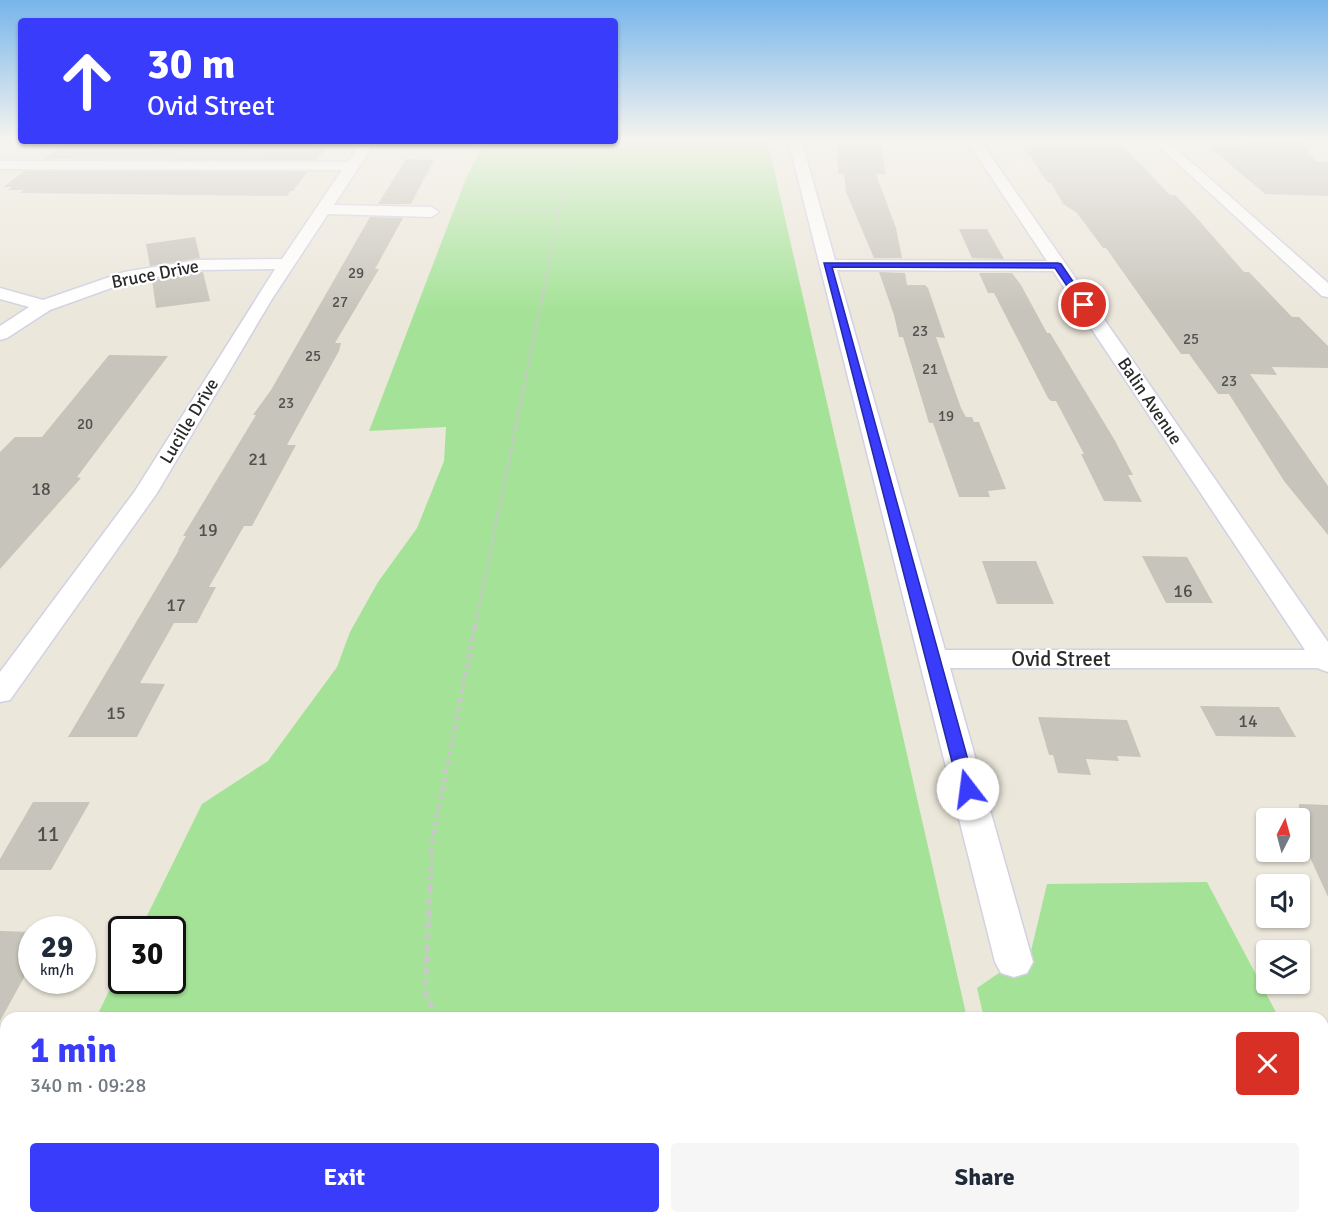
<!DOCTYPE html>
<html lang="en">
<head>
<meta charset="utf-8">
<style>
  body { margin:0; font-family:Signika,sans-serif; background:#f6f6f7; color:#1f2937; height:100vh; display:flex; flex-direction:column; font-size:22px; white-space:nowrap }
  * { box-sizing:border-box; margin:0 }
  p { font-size:20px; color:#747a83 }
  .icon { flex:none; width:33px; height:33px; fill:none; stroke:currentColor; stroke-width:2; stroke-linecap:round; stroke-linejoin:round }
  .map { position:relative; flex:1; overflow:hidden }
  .panel { position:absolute; left:0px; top:1012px; width:1329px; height:212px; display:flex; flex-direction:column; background:#fff; border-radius:18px 18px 0 0; box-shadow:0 2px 4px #0004 }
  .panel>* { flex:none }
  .guide { position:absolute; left:18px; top:18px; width:600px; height:126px; border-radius:6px; box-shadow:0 2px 4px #0004; background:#393dfb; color:#fff; overflow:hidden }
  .needle { width:39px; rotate:6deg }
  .buttons { position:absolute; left:1256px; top:808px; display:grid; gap:12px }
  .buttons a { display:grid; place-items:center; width:54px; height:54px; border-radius:6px; background:#fff; box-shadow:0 2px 4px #0004; font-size:30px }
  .speed { position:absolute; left:18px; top:916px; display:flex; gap:12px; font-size:30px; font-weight:700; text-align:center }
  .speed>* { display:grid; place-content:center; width:78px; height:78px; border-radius:50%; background:#fff; box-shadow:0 2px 4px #0004; line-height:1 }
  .speed small { font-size:15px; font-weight:400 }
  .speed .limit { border:3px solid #111; border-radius:9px; background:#fff; color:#111 }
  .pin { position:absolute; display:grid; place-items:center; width:51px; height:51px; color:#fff; margin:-26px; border:3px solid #fff; border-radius:50%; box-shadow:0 2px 6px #0007 }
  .me { position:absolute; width:66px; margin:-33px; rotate:345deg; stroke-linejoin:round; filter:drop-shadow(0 0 4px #0008) }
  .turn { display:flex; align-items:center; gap:21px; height:126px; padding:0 30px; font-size:27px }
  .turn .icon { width:78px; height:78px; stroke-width:2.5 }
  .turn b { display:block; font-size:42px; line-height:51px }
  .round { display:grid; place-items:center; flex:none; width:63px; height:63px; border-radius:6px; background:#f6f6f7 }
  .head { display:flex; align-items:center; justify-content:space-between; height:102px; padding:0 30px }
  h1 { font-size:36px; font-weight:800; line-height:45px; color:#393dfb }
  .button { display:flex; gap:12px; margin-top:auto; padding:12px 30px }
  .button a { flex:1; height:69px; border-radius:6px; background:#393dfb; color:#fff; font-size:24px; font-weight:800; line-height:69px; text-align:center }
  .button a+a { background:#f6f6f7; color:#1f2937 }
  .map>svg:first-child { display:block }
  .green { fill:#a4e397 }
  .building { fill:#c7c4bb }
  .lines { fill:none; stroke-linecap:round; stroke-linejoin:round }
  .minor-casing { stroke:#d1d1e3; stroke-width:3 }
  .path-far3 { stroke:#c8c8c8; stroke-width:2; stroke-dasharray:2 1.5; stroke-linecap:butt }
  .path-far2 { stroke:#c8c8c8; stroke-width:3; stroke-dasharray:3 2; stroke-linecap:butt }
  .path-far1 { stroke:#c8c8c8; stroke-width:4.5; stroke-dasharray:5 4; stroke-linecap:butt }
  .path { stroke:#c8c8c8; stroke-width:5; stroke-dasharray:7 4.5; stroke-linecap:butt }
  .minor { fill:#fff; fill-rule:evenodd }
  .route { fill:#393dfb; stroke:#2528a3; stroke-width:1.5 }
  .labels { text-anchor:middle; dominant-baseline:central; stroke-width:4.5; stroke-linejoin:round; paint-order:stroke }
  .far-number-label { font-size:15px; fill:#51504e }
  .far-street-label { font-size:18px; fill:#2a2a2a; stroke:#fff }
  .number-label { font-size:18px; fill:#51504e }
  .street-label { font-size:21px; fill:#2a2a2a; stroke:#fff }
  .near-number-label { font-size:21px; fill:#51504e }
</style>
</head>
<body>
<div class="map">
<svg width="1328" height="1223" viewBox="0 0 1328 1223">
  <rect width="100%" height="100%" fill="#ece7db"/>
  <!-- green -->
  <g class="green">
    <path d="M 767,139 L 967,1018 L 96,1018 L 121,966 L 122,981 L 172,981 L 172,930 L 140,930 L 202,804 L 268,761 L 337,667 L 350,632 L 378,582 L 417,528 L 444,461 L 446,427 L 369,431 L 465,181 L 483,144 L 480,141 Z"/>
    <path d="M 1207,882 L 1279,1018 L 984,1018 L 977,988 L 1031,951 L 1047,884 Z"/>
    <path d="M 6,1199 L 6,1218 L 1003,1218 L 1004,1223 L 0,1223 L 0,1211 Z"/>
    <path d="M 1030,1218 L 1174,1218 L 1176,1223 L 1031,1223 Z"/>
  </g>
  <!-- building -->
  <g class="building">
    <path d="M 1239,139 L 1297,139 L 1317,162 L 1328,162 L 1328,196 L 1265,194 L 1212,149 L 1215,149 L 1212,146 L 1246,146 Z"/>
    <path d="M 69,143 L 245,146 L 248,143 L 314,144 L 312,146 L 327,146 L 317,160 L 42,159 Z"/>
    <path d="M 837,145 L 881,146 L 886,174 L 876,174 L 896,228 L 902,258 L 874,258 L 846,192 L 844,174 L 838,174 Z"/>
    <path d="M 1025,146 L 1124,147 L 1170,195 L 1175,195 L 1196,217 L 1244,272 L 1249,272 L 1292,317 L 1299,317 L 1328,346 L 1328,368 L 1272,367 L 1277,375 L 1250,374 L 1328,486 L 1328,535 L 1284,481 L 1229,394 L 1218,394 L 1189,354 L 1181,354 L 1106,248 L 1103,248 L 1077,213 L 1063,204 L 1051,183 L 1048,183 L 1024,148 L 1027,148 Z"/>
    <path d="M 406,159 L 434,160 L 411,204 L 378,204 Z"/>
    <path d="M 25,171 L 307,172 L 293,191 L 290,191 L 287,196 L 20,193 L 24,190 L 8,190 L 12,187 L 3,187 Z"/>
    <path d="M 370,217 L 403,218 L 375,269 L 379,269 L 335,343 L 341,343 L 339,351 L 287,445 L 296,445 L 252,526 L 244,526 L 209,587 L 216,587 L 197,623 L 174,623 L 140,683 L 165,684 L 137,737 L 68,737 L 179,550 L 178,550 L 186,536 L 183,536 L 256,415 L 253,415 L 271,390 Z"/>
    <path d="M 959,229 L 987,229 L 1004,259 L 972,258 Z"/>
    <path d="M 195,237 L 200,258 L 150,266 L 146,244 Z"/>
    <path d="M 203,272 L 210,301 L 156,308 L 152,280 Z"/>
    <path d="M 879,272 L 905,273 L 907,285 L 925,285 L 928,288 L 945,338 L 936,337 L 961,408 L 966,417 L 972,417 L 974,422 L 979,422 L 1006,489 L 988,491 L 990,497 L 959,497 L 933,423 L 929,423 L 903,337 L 899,337 L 894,315 Z"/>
    <path d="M 979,273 L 1012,273 L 1021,285 L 1047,333 L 1050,333 L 1114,439 L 1133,475 L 1128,475 L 1142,502 L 1104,501 L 1081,454 L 1084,454 L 1056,401 L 1051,401 L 1048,398 L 994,293 L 988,293 Z"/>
    <path d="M 109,355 L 168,356 L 77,477 L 81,478 L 0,569 L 0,452 L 15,437 L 42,437 Z"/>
    <path d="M 1142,556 L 1187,557 L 1213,603 L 1166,603 Z"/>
    <path d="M 982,561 L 1036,561 L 1054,604 L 997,604 Z"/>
    <path d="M 1200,706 L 1279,707 L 1296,737 L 1216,736 Z"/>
    <path d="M 1038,717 L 1127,720 L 1141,757 L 1117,756 L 1119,761 L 1086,759 L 1091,775 L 1058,773 L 1053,755 L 1049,755 Z"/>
    <path d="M 33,802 L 90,802 L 51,870 L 0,870 L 0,859 Z"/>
    <path d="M 1299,804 L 1328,805 L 1328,897 L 1299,833 Z"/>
    <path d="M 0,931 L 32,932 L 32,963 L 0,1021 Z"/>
  </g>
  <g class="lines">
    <defs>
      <g id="minor">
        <path d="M 788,139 L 801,139 L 835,260 L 1047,261 L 966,139 L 979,139 L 1328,642 L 1328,672 L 1317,668 L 950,668 L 1033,962 L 1027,973 L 1014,977 L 1001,973 L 995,962 ZM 837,270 L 1053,271 L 1305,650 L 945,650 Z"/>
        <path d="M 1151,139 L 1165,139 L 1328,283 L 1328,297 L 1322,296 Z"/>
        <path d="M 362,141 L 376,141 L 334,205 L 431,207 L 439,212 L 431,217 L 328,214 L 272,299 L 157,493 L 10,700 L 0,702 L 0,672 L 135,491 L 275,269 L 197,270 L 128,282 L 50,310 L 7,338 L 0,340 L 0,326 L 29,307 L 0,299 L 0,288 L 43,300 L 124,272 L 197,260 L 282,259 L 342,170 L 0,169 L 0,161 L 348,162 Z"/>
      </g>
    </defs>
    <!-- minor casing -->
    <use href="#minor" class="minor-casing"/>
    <!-- path-far3 -->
    <g class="path-far3">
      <path d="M 455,212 L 560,211"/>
      <path d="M 548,264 L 573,141"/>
    </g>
    <!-- path-far2 -->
    <path class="path-far2" d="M 475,627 L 549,263"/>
    <!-- path-far1 -->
    <path class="path-far1" d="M 430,889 L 432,842 L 475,626"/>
    <!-- path -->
    <g class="path">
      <path d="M 430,887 L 425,992 L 437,1018"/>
      <path d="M 552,1218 L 555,1223"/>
    </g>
    <!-- minor -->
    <use href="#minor" class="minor"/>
  </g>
  <!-- sky -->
  <linearGradient id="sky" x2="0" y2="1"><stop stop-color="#77b5eb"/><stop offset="0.45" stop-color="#f6f4ef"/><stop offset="1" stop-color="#f6f4ef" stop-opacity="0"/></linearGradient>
  <rect width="1328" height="311" fill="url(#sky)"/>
  <!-- route -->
  <path class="route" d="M 824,263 L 1058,263 L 1061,264 L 1089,305 L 1081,307 L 1055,268 L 832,267 L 976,789 L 973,793 L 962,793 L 959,789 Z"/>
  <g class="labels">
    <!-- far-number labels -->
    <g class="far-number-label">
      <text x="356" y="273">29</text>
      <text x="340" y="302">27</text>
      <text x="920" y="331">23</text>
      <text x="1191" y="339">25</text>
      <text x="313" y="356">25</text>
      <text x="930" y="369">21</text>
      <text x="1229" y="381">23</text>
      <text x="286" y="403">23</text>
      <text x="946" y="416">19</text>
      <text x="85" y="424">20</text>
    </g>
    <!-- far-street labels -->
    <g class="far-street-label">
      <text transform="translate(155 274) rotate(-11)">Bruce Drive</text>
      <text transform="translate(1150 401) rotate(56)">Balin Avenue</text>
      <text transform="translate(189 421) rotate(-59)">Lucille Drive</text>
    </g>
    <!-- number labels -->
    <g class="number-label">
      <text x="258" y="459">21</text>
      <text x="41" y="489">18</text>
      <text x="208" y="530">19</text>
      <text x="1183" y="591">16</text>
      <text x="176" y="605">17</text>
      <text x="116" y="713">15</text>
      <text x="1248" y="721">14</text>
    </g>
    <!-- street labels -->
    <g class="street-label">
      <text x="1061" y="659">Ovid Street</text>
    </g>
    <!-- near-number labels -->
    <g class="near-number-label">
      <text x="48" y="834">11</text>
    </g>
  </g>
</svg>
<div class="buttons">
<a><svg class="needle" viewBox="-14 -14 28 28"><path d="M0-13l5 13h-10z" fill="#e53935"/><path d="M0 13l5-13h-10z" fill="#747a83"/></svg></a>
<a><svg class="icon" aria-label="sound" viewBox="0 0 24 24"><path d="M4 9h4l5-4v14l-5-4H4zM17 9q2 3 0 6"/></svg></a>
<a><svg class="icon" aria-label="layers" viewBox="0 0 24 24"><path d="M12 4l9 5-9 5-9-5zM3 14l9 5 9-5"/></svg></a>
</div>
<div class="speed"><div>29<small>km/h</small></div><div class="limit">30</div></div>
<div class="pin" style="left:1084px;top:305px;background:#d93025"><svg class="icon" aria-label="arrive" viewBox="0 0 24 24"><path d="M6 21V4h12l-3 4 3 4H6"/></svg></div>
<svg class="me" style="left:968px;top:789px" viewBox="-20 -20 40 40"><circle r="19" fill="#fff"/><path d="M0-13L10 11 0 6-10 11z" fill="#393dfb"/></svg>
<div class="guide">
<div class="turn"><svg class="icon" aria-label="ahead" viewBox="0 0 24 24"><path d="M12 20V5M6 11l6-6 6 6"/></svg><div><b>30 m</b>Ovid Street</div></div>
</div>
<section class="panel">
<div class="head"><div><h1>1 min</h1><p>340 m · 09:28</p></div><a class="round" style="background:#d93025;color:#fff"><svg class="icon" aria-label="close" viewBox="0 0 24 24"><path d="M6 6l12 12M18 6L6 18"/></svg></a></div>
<div class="button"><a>Exit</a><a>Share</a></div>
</section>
</div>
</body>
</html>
